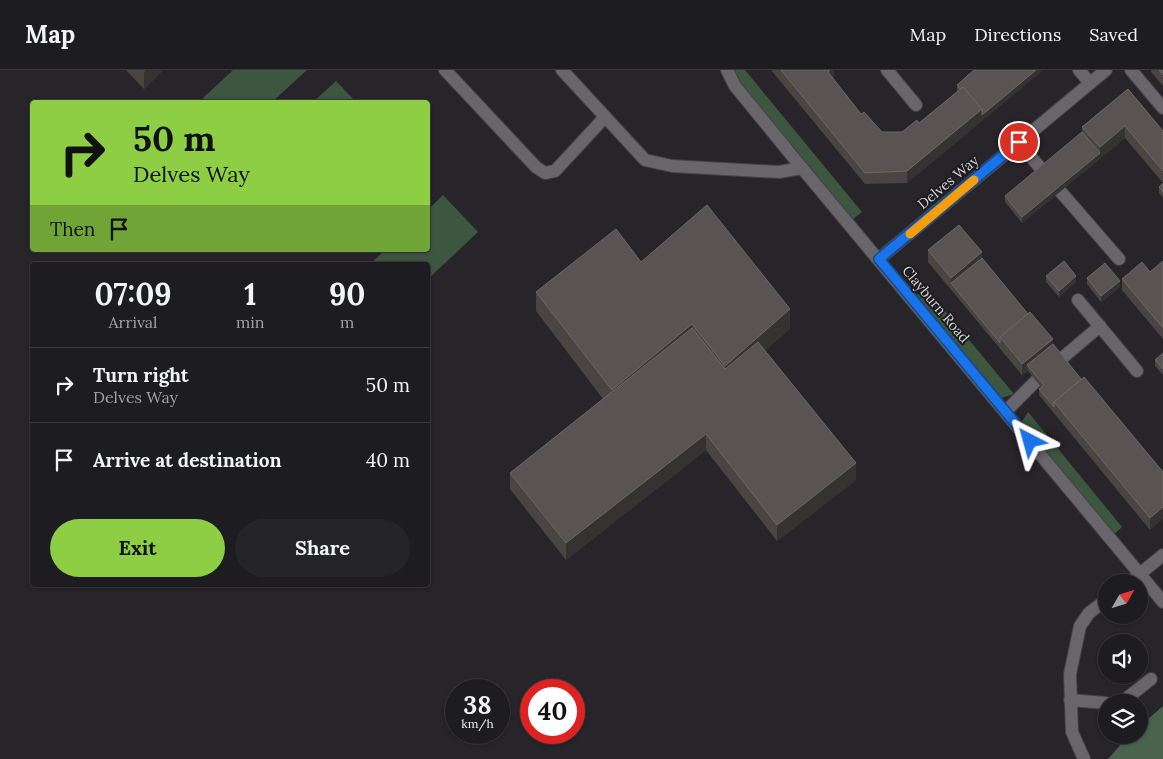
<!DOCTYPE html>
<html lang="en">
<head>
<meta charset="utf-8">
<style>
  body { margin:0; font-family:Lora,serif; background:#252529; color:#f1f3f6; height:100vh; display:flex; flex-direction:column; font-size:19px; white-space:nowrap }
  * { box-sizing:border-box; margin:0 }
  p { font-size:16px; color:#a0a1a5 }
  .icon { flex:none; width:28px; height:28px; fill:none; stroke:currentColor; stroke-width:2; stroke-linecap:round; stroke-linejoin:round }
  .map { position:relative; flex:1; overflow:hidden }
  .panel { position:absolute; left:30px; top:192px; width:400px; height:325px; display:flex; flex-direction:column; background:#1d1c20; border-radius:5px; box-shadow:0 1px 4px #0004,0 0 0 1px #3b3a3e }
  .panel>* { flex:none }
  .hud { position:absolute; left:30px; top:30px; width:400px; height:152px; border-radius:5px; box-shadow:0 1px 4px #0004,0 0 0 1px #3b3a3e; background:#8dce44; color:#111; overflow:hidden }
  .needle { width:32px; rotate:51deg }
  .fabs { position:absolute; left:1098px; top:504px; display:grid; gap:10px }
  .fabs a { display:grid; place-items:center; width:50px; height:50px; border-radius:50%; background:#1d1c20; box-shadow:0 1px 4px #0004,0 0 0 1px #3b3a3e; font-size:25px }
  .speed { position:absolute; left:445px; top:609px; display:flex; gap:10px; font-size:25px; font-weight:700; text-align:center }
  .speed>* { display:grid; place-content:center; width:65px; height:65px; border-radius:50%; background:#1d1c20; box-shadow:0 1px 4px #0004,0 0 0 1px #3b3a3e; line-height:1 }
  .speed small { font-size:12px; font-weight:400 }
  .speed .limit { border:8px solid #d22; background:#fff; color:#111 }
  .pin { position:absolute; display:grid; place-items:center; width:42px; height:42px; color:#fff; margin:-21px; border:2px solid #fff; border-radius:50%; box-shadow:0 1px 5px #0007 }
  .me { position:absolute; width:55px; margin:-28px; rotate:321deg; stroke-linejoin:round; filter:drop-shadow(0 0 4px #0008) }
  .turn { display:flex; align-items:center; gap:18px; height:105px; padding:0 20px; font-size:22px }
  .turn .icon { width:65px; height:65px; stroke-width:2.5 }
  .turn b { display:block; font-size:35px; line-height:42px }
  .then { display:flex; align-items:center; height:48px; padding:0 20px; background:#0003; gap:10px; font-size:19px }
  .eta { display:flex; justify-content:space-evenly; align-items:center; height:85px; text-align:center }
  .eta b { font-size:30px; font-weight:700; line-height:35px }
  .button { display:flex; gap:10px; margin-top:auto; padding:10px 20px }
  .button a { flex:1; height:58px; border-radius:30px; background:#8dce44; color:#111; font-size:20px; font-weight:700; line-height:58px; text-align:center }
  .button a+a { background:#252529; color:#f1f3f6 }
  ul { padding:0; list-style:none }
  li { display:flex; align-items:center; gap:15px; height:75px; padding:0 20px; border-top:1px solid #3b3a3e }
  li div { flex:1 }
  li b { display:block; font-size:19px }
  li em { font-style:normal }
  header { display:flex; align-items:center; gap:30px; box-sizing:border-box; height:70px; padding:0 25px; background:#1d1c20; border-bottom:1px solid #3b3a3e }
  header strong { font-size:24px }
  nav { display:flex; gap:28px; margin-inline-start:auto; font-size:18px }
  .map>svg:first-child { display:block }
  .green { fill:#3d5640 }
  .forest { fill:#49634c }
  .lines { fill:none; stroke-linecap:round; stroke-linejoin:round }
  .service-casing { stroke:#434246; stroke-width:14 }
  .minor-casing { stroke:#434246; stroke-width:14 }
  .tertiary-casing { stroke:#434246; stroke-width:14 }
  .service { stroke:#68666b; stroke-width:12 }
  .minor { stroke:#68666b; stroke-width:12 }
  .tertiary { stroke:#68666b; stroke-width:12 }
  .wall { fill:#4a4542 }
  .shaded-wall { fill:#353232 }
  .building { fill:#595453; stroke:#6c6868 }
  .route-casing { stroke:#114b97; stroke-width:12 }
  .route { stroke:#1a73e8; stroke-width:9 }
  .slow { stroke:#f59e0b; stroke-width:9 }
  .labels { text-anchor:middle; dominant-baseline:central; stroke-width:4; stroke-linejoin:round; paint-order:stroke }
  .street-label { font-size:14px; fill:#d6d5d9; stroke:#1d1c20 }
</style>
</head>
<body>
<header>
<strong>Map</strong>
<nav><a>Map</a><a>Directions</a><a>Saved</a></nav>
</header>
<div class="map">
<svg width="1163" height="689" viewBox="0 0 1163 689">
  <rect width="100%" height="100%" fill="#27252a"/>
  <!-- green -->
  <g class="green">
    <path d="M 233,0 L 307,0 L 272,32 L 207,32 L 203,28 Z"/>
    <path d="M 736,0 L 745,0 L 862,142 L 852,150 L 731,4 Z"/>
    <path d="M 336,11 L 356,32 L 313,32 Z"/>
    <path d="M 443,125 L 478,162 L 428,209 L 428,195 L 369,195 L 385,180 L 428,180 L 428,140 Z"/>
    <path d="M 926,218 L 1014,324 L 1001,328 L 916,226 Z"/>
    <path d="M 1028,342 L 1122,457 L 1113,465 L 1021,353 Z"/>
  </g>
  <!-- forest -->
  <path class="forest" d="M 1163,636 L 1163,689 L 1108,689 L 1129,665 L 1139,665 L 1139,657 Z"/>
  <g class="lines">
    <defs>
      <g id="service">
        <path d="M 445,0 L 536,97 L 545,103 L 555,101 L 605,47"/>
        <path d="M 562,0 L 645,90 L 672,96 L 779,102 L 802,98"/>
        <path d="M 887,0 L 916,35"/>
        <path d="M 1079,0 L 1090,13"/>
        <path d="M 1019,73 L 1043,101"/>
        <path d="M 1060,121 L 1119,189"/>
        <path d="M 1078,230 L 1137,301"/>
        <path d="M 1060,290 L 1100,256"/>
        <path d="M 1006,341 L 1036,311"/>
        <path d="M 1070,630 L 1106,633"/>
        <path d="M 1122,632 L 1151,609"/>
      </g>
      <g id="minor">
        <path d="M 1131,0 L 1163,38"/>
        <path d="M 879,189 L 1106,0"/>
        <path d="M 1130,512 L 1163,485"/>
        <path d="M 1084,689 L 1072,662 L 1070,604 L 1080,556 L 1089,543 L 1106,530"/>
      </g>
      <path id="tertiary" d="M 727,0 L 735,16 L 802,98 L 1163,532"/>
    </defs>
    <!-- service casing -->
    <use href="#service" class="service-casing"/>
    <!-- minor casing -->
    <use href="#minor" class="minor-casing"/>
    <!-- tertiary casing -->
    <use href="#tertiary" class="tertiary-casing"/>
    <!-- service -->
    <use href="#service" class="service"/>
    <!-- minor -->
    <use href="#minor" class="minor"/>
    <!-- tertiary -->
    <use href="#tertiary" class="tertiary"/>
  </g>
  <!-- wall -->
  <g class="wall">
    <path d="M 126,0 L 163,0 L 144,19 Z"/>
    <path d="M 771,0 L 834,0 L 833,9 L 861,44 L 882,62 L 902,62 L 919,53 L 957,22 L 957,15 L 974,0 L 1043,0 L 907,113 L 865,114 Z"/>
    <path d="M 1151,0 L 1163,0 L 1163,16 L 1151,2 Z"/>
    <path d="M 1128,19 L 1163,61 L 1163,113 L 1125,68 L 1022,153 L 1005,132 L 1005,126 L 1082,62 L 1082,57 Z"/>
    <path d="M 1163,113 L 1163,128 L 1159,123 L 1159,117 Z"/>
    <path d="M 928,180 L 982,188 L 1081,309 L 1163,402 L 1150,460 L 1039,325 L 1039,319 L 1041,317 L 1028,301 L 1022,305 L 928,192 Z"/>
    <path d="M 1163,191 L 1163,269 L 1122,220 L 1122,209 L 1150,202 Z"/>
    <path d="M 641,192 L 790,259 L 765,280 L 856,410 L 777,471 L 706,380 L 566,490 L 510,419 L 510,403 L 603,329 L 536,241 L 536,222 Z"/>
    <path d="M 1046,206 L 1076,212 L 1059,227 L 1046,212 Z"/>
    <path d="M 1087,208 L 1120,217 L 1101,232 L 1087,214 Z"/>
    <path d="M 1163,283 L 1163,305 L 1155,296 L 1155,290 Z"/>
  </g>
  <!-- shaded-wall -->
  <g class="shaded-wall">
    <path d="M 146,0 L 163,0 L 144,19 L 144,2 Z"/>
    <path d="M 830,0 L 834,0 L 834,8 L 828,13 L 828,2 Z"/>
    <path d="M 1036,0 L 1043,0 L 907,113 L 907,101 L 982,39 Z"/>
    <path d="M 1125,56 L 1125,68 L 1022,153 L 1022,147 L 1100,83 L 1100,77 Z"/>
    <path d="M 982,182 L 982,194 L 951,213 L 951,208 Z"/>
    <path d="M 1076,206 L 1076,212 L 1059,227 L 1059,221 Z"/>
    <path d="M 1120,211 L 1120,217 L 1101,232 L 1101,226 Z"/>
    <path d="M 790,239 L 790,259 L 725,316 L 725,296 Z"/>
    <path d="M 692,254 L 692,274 L 612,340 L 612,320 Z"/>
    <path d="M 1053,269 L 1053,280 L 1027,295 L 1028,301 L 1022,305 L 1022,294 Z"/>
    <path d="M 706,364 L 706,380 L 566,490 L 566,473 Z"/>
    <path d="M 856,393 L 856,410 L 777,471 L 777,455 Z"/>
    <path d="M 1163,437 L 1163,449 L 1150,460 L 1150,448 Z"/>
  </g>
  <!-- building -->
  <g class="building">
    <path d="M 781,0 L 830,0 L 828,2 L 861,44 L 864,42 L 882,62 L 902,62 L 917,50 L 919,53 L 963,17 L 982,39 L 907,101 L 865,103 Z"/>
    <path d="M 974,0 L 1036,0 L 982,45 L 982,39 L 963,17 L 960,19 L 957,15 Z"/>
    <path d="M 1159,0 L 1163,0 L 1163,5 Z"/>
    <path d="M 1128,19 L 1163,61 L 1163,101 L 1125,56 L 1100,77 L 1082,57 Z"/>
    <path d="M 1082,62 L 1100,83 L 1022,147 L 1005,126 Z"/>
    <path d="M 1163,113 L 1163,122 L 1159,117 Z"/>
    <path d="M 707,135 L 790,239 L 725,296 L 692,254 L 612,320 L 536,222 L 616,159 L 641,192 Z"/>
    <path d="M 959,155 L 982,182 L 951,208 L 928,180 Z"/>
    <path d="M 982,188 L 1028,244 L 1000,267 L 1000,273 L 951,213 Z"/>
    <path d="M 1064,191 L 1076,206 L 1059,221 L 1046,206 Z"/>
    <path d="M 1163,191 L 1163,258 L 1122,209 L 1142,192 L 1150,202 Z"/>
    <path d="M 1105,193 L 1120,211 L 1101,226 L 1087,208 Z"/>
    <path d="M 1030,242 L 1053,269 L 1022,294 L 1000,267 Z"/>
    <path d="M 692,258 L 725,299 L 758,272 L 856,393 L 777,455 L 706,364 L 566,473 L 510,403 Z"/>
    <path d="M 1053,274 L 1081,309 L 1054,332 L 1054,337 L 1039,319 L 1044,315 L 1027,295 Z"/>
    <path d="M 1163,283 L 1163,299 L 1155,290 Z"/>
    <path d="M 1084,307 L 1163,402 L 1163,437 L 1150,448 L 1054,332 Z"/>
  </g>
  <g class="lines">
    <defs>
      <path id="route" d="M 1019,72 L 879,189 L 1030,371"/>
    </defs>
    <!-- route casing -->
    <use href="#route" class="route-casing"/>
    <!-- route -->
    <use href="#route" class="route"/>
    <!-- slow -->
    <path class="slow" d="M 910,164 L 974,110"/>
  </g>
  <g class="labels">
    <!-- street labels -->
    <g class="street-label">
      <text transform="translate(948 112) rotate(-40)">Delves Way</text>
      <text transform="translate(936 234) rotate(50)">Clayburn Road</text>
    </g>
  </g>
</svg>
<div class="fabs">
<a><svg class="needle" viewBox="-14 -14 28 28"><path d="M0-13l5 13h-10z" fill="#e53935"/><path d="M0 13l5-13h-10z" fill="#a0a1a5"/></svg></a>
<a><svg class="icon" aria-label="sound" viewBox="0 0 24 24"><path d="M4 9h4l5-4v14l-5-4H4zM17 9q2 3 0 6"/></svg></a>
<a><svg class="icon" aria-label="layers" viewBox="0 0 24 24"><path d="M12 4l9 5-9 5-9-5zM3 14l9 5 9-5"/></svg></a>
</div>
<div class="speed"><div>38<small>km/h</small></div><div class="limit">40</div></div>
<div class="pin" style="left:1019px;top:72px;background:#d93025"><svg class="icon" aria-label="arrive" viewBox="0 0 24 24"><path d="M6 21V4h12l-3 4 3 4H6"/></svg></div>
<svg class="me" style="left:1030px;top:371px" viewBox="-20 -20 40 40"><path d="M0-17L14 15 0 8-14 15z" fill="#1a73e8" stroke="#fff" stroke-width="4"/></svg>
<div class="hud">
<div class="turn"><svg class="icon" aria-label="right" viewBox="0 0 24 24"><path d="M7 20v-9h11M14 6l5 5-5 5"/></svg><div><b>50 m</b>Delves Way</div></div>
<div class="then">Then<svg class="icon" aria-label="arrive" viewBox="0 0 24 24"><path d="M6 21V4h12l-3 4 3 4H6"/></svg></div>
</div>
<section class="panel">
<div class="eta">
<div><b>07:09</b><p>Arrival</p></div>
<div><b>1</b><p>min</p></div>
<div><b>90</b><p>m</p></div>
</div>
<ul>
<li><svg class="icon" aria-label="right" viewBox="0 0 24 24"><path d="M7 20v-9h11M14 6l5 5-5 5"/></svg><div><b>Turn right</b><p>Delves Way</p></div><em>50 m</em></li>
<li><svg class="icon" aria-label="arrive" viewBox="0 0 24 24"><path d="M6 21V4h12l-3 4 3 4H6"/></svg><div><b>Arrive at destination</b></div><em>40 m</em></li>
</ul>
<div class="button"><a>Exit</a><a>Share</a></div>
</section>
</div>
</body>
</html>
